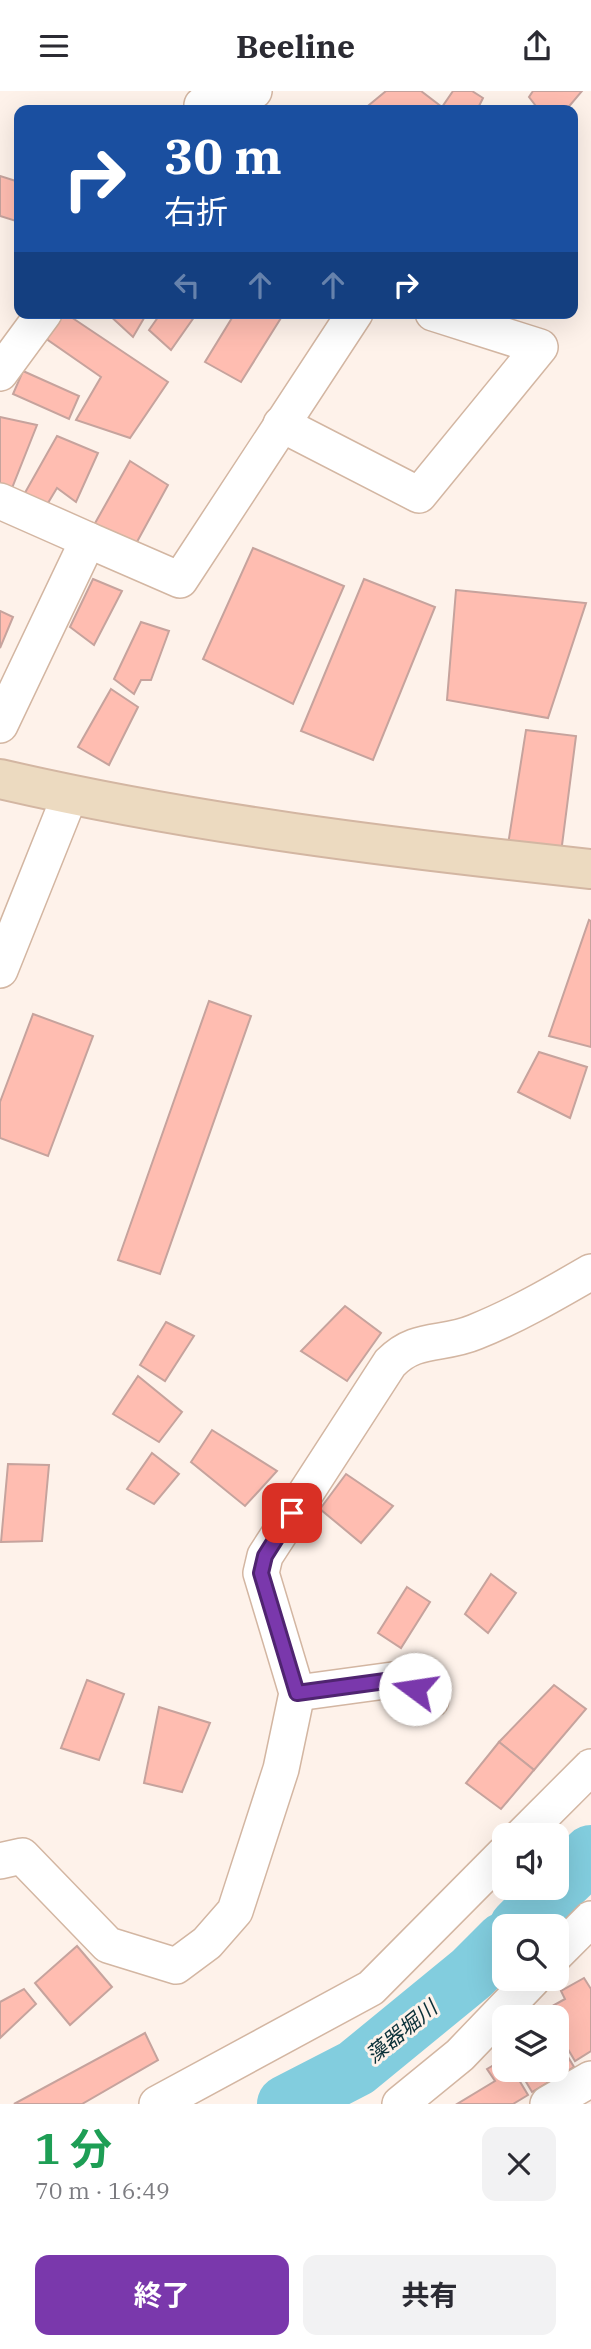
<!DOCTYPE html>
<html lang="ja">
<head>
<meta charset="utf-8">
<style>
  body { margin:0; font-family:"IBM Plex Serif","Noto Sans JP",serif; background:#f2f2f3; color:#2b2b33; height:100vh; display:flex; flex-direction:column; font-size:26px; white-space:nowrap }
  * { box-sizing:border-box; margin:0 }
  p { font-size:23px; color:#7c7c81 }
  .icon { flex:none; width:38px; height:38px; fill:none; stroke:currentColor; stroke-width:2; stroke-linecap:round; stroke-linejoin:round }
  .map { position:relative; height:2013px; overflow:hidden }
  .panel { display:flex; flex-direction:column; background:#fff; flex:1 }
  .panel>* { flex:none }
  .guide { position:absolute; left:14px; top:14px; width:564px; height:214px; border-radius:14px; box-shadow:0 7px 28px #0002; background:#1a4fa0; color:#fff; overflow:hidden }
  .tools { position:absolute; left:492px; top:1732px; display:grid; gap:14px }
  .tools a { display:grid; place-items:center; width:77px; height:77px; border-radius:14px; background:#fff; box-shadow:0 7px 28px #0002; font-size:35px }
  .pin { position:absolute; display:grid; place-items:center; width:60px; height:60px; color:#fff; margin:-30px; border-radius:14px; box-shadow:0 4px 10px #0006 }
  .me { position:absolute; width:77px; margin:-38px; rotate:284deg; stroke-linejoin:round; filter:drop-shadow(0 0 5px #0008) }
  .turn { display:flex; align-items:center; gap:24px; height:147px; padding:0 35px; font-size:32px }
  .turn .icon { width:91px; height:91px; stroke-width:2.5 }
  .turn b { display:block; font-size:49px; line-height:60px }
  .lanes { display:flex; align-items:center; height:66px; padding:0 35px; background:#0003; justify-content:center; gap:35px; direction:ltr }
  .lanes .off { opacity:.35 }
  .round { display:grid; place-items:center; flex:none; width:74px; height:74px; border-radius:14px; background:#f2f2f3 }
  .summary { display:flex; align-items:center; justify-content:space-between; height:119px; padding:0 35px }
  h1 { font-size:42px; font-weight:700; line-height:52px; color:#1e9e55 }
  .primary-button { display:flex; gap:14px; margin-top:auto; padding:14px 35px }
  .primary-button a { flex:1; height:80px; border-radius:14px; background:#7a38ac; color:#fff; font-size:28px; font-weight:700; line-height:80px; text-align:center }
  .primary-button a+a { background:#f2f2f3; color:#2b2b33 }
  header { display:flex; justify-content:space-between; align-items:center; height:91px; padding:0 35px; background:#fff; font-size:32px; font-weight:700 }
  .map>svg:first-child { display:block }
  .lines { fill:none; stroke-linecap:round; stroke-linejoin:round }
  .river { stroke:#82cdde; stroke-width:58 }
  .building { fill:#ffbdb1; stroke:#c6a39d; stroke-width:2 }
  .street-casing { stroke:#d3b6a2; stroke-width:38 }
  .secondary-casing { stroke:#d3b6a2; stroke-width:42 }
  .street { stroke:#fff; stroke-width:35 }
  .secondary { stroke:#ecdac0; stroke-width:38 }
  .route-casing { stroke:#4f2470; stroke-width:18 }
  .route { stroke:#7a38ac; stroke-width:12 }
  .labels { text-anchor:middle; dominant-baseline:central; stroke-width:6; stroke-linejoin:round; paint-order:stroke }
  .water-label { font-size:21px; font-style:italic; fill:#0a3038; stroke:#fef2ea }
</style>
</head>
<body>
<header><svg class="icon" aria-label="menu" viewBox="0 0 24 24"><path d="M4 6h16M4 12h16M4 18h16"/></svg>Beeline<svg class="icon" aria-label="share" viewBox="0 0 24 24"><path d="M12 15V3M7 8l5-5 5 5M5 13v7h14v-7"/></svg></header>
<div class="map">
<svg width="591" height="2013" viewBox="0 0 591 2013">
  <rect width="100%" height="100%" fill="#fef2ea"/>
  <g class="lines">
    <!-- river -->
    <g class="river">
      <path d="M 556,1797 L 591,1763"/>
      <path d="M 518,1836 L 556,1797"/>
      <path d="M 286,2013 L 356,1977 L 472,1882 L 504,1850"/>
    </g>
  </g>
  <!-- building -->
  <g class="building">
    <path d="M 386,0 L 421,0 L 442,16 L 453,0 L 472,0 L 483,7 L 477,19 L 363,19 Z"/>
    <path d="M 533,0 L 582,0 L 566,19 L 539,19 L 529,6 Z"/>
    <path d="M 0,85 L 19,91 L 16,130 L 0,125 Z"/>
    <path d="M 65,222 L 168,291 L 130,347 L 76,329 L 101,286 L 45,247 Z"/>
    <path d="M 107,222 L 147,222 L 133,246 Z"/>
    <path d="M 161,222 L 197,222 L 171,259 L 149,239 Z"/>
    <path d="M 235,222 L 270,222 L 281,227 L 241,291 L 205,271 Z"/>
    <path d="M 23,280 L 79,305 L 69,328 L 13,303 Z"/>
    <path d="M 0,326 L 37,334 L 12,397 L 0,394 Z"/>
    <path d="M 57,345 L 98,362 L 76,411 L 57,397 L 45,417 L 22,407 Z"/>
    <path d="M 130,370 L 168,394 L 132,460 L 94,434 Z"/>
    <path d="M 253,457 L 344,495 L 293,613 L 203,568 Z"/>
    <path d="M 93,488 L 122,500 L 94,554 L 70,536 Z"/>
    <path d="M 364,488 L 435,516 L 373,669 L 301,640 Z"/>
    <path d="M 456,499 L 586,512 L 548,627 L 447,609 Z"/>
    <path d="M 0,520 L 13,526 L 0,557 Z"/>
    <path d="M 141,531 L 169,540 L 151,589 L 141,589 L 134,603 L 114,588 Z"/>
    <path d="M 111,598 L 138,616 L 109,674 L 78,656 Z"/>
    <path d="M 526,639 L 576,645 L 561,762 L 507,760 Z"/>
    <path d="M 589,829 L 591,830 L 591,956 L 549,945 Z"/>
    <path d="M 209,910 L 251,925 L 160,1183 L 118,1169 Z"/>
    <path d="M 33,923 L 93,945 L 48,1065 L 0,1047 L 0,1011 Z"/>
    <path d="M 539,961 L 587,976 L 570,1027 L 518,1001 Z"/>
    <path d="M 345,1215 L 381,1242 L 347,1290 L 301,1260 Z"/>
    <path d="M 166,1231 L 194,1245 L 165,1290 L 140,1274 Z"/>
    <path d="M 138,1285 L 182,1321 L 159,1351 L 113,1323 Z"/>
    <path d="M 212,1339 L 277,1380 L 245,1415 L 191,1371 Z"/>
    <path d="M 152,1362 L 179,1383 L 154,1413 L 127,1398 Z"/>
    <path d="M 8,1373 L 49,1374 L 42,1450 L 1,1451 Z"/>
    <path d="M 346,1383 L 393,1415 L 361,1452 L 320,1418 Z"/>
    <path d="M 491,1483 L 516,1502 L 488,1542 L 465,1523 Z"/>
    <path d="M 407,1496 L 430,1511 L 401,1557 L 378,1542 Z"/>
    <path d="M 87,1589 L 124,1603 L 99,1669 L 61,1657 Z"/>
    <path d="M 554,1594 L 586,1618 L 534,1679 L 499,1651 Z"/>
    <path d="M 159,1616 L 210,1632 L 182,1701 L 144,1692 Z"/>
    <path d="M 499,1651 L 534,1679 L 501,1718 L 466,1692 Z"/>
    <path d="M 77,1855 L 112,1896 L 70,1934 L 35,1892 Z"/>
    <path d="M 584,1887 L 591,1898 L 591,1960 L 575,1970 L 556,1938 L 556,1927 L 550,1927 L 545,1919 L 565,1908 L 561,1900 Z"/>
    <path d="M 24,1898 L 36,1913 L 0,1947 L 0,1911 Z"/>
    <path d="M 145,1942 L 158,1969 L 82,2013 L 14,2013 Z"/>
    <path d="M 556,1946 L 574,1976 L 532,2001 L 519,1979 L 556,1979 Z"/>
    <path d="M 504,1968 L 504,1979 L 513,1979 L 528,2004 L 513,2013 L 457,2013 L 495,1990 L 487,1978 Z"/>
  </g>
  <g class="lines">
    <defs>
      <g id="street">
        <path d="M 202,14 L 254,0"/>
        <path d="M 0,282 L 44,222"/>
        <path d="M 281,333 L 419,404 L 540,256 L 433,222"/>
        <path d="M 0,410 L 88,449 L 0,634"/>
        <path d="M 88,449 L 180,489 L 355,222"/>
        <path d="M 0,879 L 70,704"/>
        <path d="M 297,1602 L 400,1588 L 431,1609"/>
        <path d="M 522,1745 L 591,1676"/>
        <path d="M 0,1770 L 22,1765 L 108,1854 L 176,1875 L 207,1852 L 235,1820 L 281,1678 L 297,1602 L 261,1482 L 265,1465 L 390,1272 C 416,1245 442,1255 475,1241 C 515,1225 553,1203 591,1181"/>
        <path d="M 556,1863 L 591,1828"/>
        <path d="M 157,2013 L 371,1897 L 504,1763"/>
        <path d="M 400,2013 L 460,1964 L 533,1888"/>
        <path d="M 548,2013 L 591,1988"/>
      </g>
      <path id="secondary" d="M 0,688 C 194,733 393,757 591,778"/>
    </defs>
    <!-- street casing -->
    <use href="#street" class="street-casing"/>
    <!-- secondary casing -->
    <use href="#secondary" class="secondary-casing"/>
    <!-- street -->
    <use href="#street" class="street"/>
    <!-- secondary -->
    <use href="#secondary" class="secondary"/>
  </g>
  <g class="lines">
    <defs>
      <path id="route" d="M 292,1422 L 265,1465 L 261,1482 L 297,1602 L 400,1588 L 415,1598"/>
    </defs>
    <!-- route casing -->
    <use href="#route" class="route-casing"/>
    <!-- route -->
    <use href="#route" class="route"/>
  </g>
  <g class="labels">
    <!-- water labels -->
    <g class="water-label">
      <text transform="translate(401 1940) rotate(-39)">藻器堀川</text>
    </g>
  </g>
</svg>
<div class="tools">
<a><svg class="icon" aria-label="sound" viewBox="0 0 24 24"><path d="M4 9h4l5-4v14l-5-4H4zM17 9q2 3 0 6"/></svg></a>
<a><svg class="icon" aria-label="search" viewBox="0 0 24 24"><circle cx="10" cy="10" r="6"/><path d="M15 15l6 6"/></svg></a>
<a><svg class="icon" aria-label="layers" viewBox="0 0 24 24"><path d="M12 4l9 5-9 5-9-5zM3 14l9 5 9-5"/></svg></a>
</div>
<div class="pin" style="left:292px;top:1422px;background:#d93025"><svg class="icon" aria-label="arrive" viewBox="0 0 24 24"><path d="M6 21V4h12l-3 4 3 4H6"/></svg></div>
<svg class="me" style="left:415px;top:1598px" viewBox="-20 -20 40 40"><circle r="19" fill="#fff"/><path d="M0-13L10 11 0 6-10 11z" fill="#7a38ac"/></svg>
<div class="guide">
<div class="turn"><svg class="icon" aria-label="right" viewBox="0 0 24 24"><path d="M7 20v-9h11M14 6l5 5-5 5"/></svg><div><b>30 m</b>右折</div></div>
<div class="lanes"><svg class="icon off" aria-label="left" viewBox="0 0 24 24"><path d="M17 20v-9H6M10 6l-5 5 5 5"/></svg><svg class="icon off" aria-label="ahead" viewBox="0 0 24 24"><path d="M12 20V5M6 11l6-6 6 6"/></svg><svg class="icon off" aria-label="ahead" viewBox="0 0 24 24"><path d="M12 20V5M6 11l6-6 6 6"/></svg><svg class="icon" aria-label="right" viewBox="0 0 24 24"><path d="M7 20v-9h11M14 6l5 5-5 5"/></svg></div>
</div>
</div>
<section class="panel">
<div class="summary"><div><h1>1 分</h1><p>70 m · 16:49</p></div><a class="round"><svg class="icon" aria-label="close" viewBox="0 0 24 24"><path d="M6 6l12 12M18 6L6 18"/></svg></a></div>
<div class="primary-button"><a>終了</a><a>共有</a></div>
</section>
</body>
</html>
